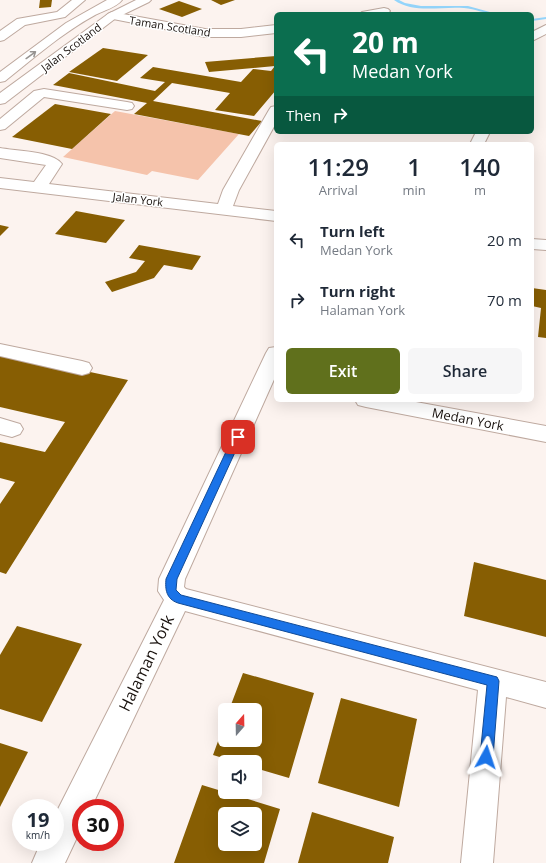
<!DOCTYPE html>
<html lang="en">
<head>
<meta charset="utf-8">
<style>
  body { margin:0; font-family:"Open Sans",sans-serif; background:#f6f6f7; color:#1f2937; height:100vh; display:flex; flex-direction:column; font-size:15px; white-space:nowrap }
  * { box-sizing:border-box; margin:0 }
  p { font-size:13px; color:#747a83 }
  .icon { flex:none; width:22px; height:22px; fill:none; stroke:currentColor; stroke-width:2; stroke-linecap:round; stroke-linejoin:round }
  .map { position:relative; flex:1; overflow:hidden }
  .sheet { position:absolute; left:274px; top:142px; width:260px; height:260px; display:flex; flex-direction:column; background:#fff; border-radius:6px; box-shadow:0 4px 16px #0002 }
  .sheet>* { flex:none }
  .top-card { position:absolute; left:274px; top:12px; width:260px; height:122px; border-radius:6px; box-shadow:0 4px 16px #0002; background:#0b6e4f; color:#fff; overflow:hidden }
  .needle { width:26px; rotate:20deg }
  .tools { position:absolute; left:218px; top:703px; display:grid; gap:8px }
  .tools a { display:grid; place-items:center; width:44px; height:44px; border-radius:6px; background:#fff; box-shadow:0 4px 16px #0002; font-size:20px }
  .speed { position:absolute; left:12px; top:799px; display:flex; gap:8px; font-size:20px; font-weight:700; text-align:center }
  .speed>* { display:grid; place-content:center; width:52px; height:52px; border-radius:50%; background:#fff; box-shadow:0 4px 16px #0002; line-height:1 }
  .speed small { font-size:10px; font-weight:400 }
  .speed .limit { border:6px solid #d22; background:#fff; color:#111 }
  .pin { position:absolute; display:grid; place-items:center; width:34px; height:34px; color:#fff; margin:-17px; border-radius:8px; box-shadow:0 2px 6px #0006 }
  .me { position:absolute; width:44px; margin:-22px; rotate:5deg; stroke-linejoin:round; filter:drop-shadow(0 0 3px #0008) }
  .turn { display:flex; align-items:center; gap:14px; height:84px; padding:0 12px; font-size:18px }
  .turn .icon { width:52px; height:52px; stroke-width:2.5 }
  .turn b { display:block; font-size:28px; line-height:34px }
  .then { display:flex; align-items:center; height:38px; padding:0 12px; background:#0003; gap:8px; font-size:15px }
  .eta { display:flex; justify-content:space-evenly; align-items:center; height:68px; text-align:center }
  .eta b { font-size:24px; font-weight:600; line-height:28px }
  .cta { display:flex; gap:8px; margin-top:auto; padding:8px 12px }
  .cta a { flex:1; height:46px; border-radius:6px; background:#60701c; color:#fff; font-size:16px; font-weight:600; line-height:46px; text-align:center }
  .cta a+a { background:#f6f6f7; color:#1f2937 }
  ul { padding:0; list-style:none }
  li { display:flex; align-items:center; gap:12px; height:60px; padding:0 12px }
  li div { flex:1 }
  li b { display:block; font-size:15px }
  li em { font-style:normal }
  .map>svg:first-child { display:block }
  .green { fill:#f5c3ab }
  .lines { fill:none; stroke-linecap:round; stroke-linejoin:round }
  .stream { fill:#95d6fc; fill-rule:evenodd }
  .building { fill:#875e03; fill-rule:evenodd }
  .minor-casing { stroke:#bea99f; stroke-width:2 }
  .major-casing { stroke:#bea99f; stroke-width:2 }
  .minor { fill:#fff; fill-rule:evenodd }
  .major { fill:#fff; fill-rule:evenodd }
  .oneway { stroke:#979492 }
  .route { fill:#1a73e8; stroke:#114b97 }
  .labels { text-anchor:middle; dominant-baseline:central; stroke-width:3; stroke-linejoin:round; paint-order:stroke }
  .far-street-label { font-size:11px; fill:#18110d; stroke:#fff }
  .street-label { font-size:13px; fill:#18110d; stroke:#fff }
  .near-street-label { font-size:16px; fill:#18110d; stroke:#fff }
</style>
</head>
<body>
<div class="map">
<svg width="546" height="863" viewBox="0 0 546 863">
  <rect width="100%" height="100%" fill="#fcf3ef"/>
  <!-- green -->
  <path class="green" d="M 115,111 L 239,134 L 198,180 L 152,171 L 147,175 L 63,157 Z"/>
  <g class="lines">
    <!-- stream -->
    <g class="stream">
      <path d="M 394,0 L 399,0 L 405,3 L 421,6 L 468,6 L 497,14 C 486,14 475,9 464,8 C 441,6 414,14 394,0 Z"/>
      <path d="M 546,17 L 546,19 L 532,21 L 532,19 Z"/>
    </g>
  </g>
  <!-- building -->
  <g class="building">
    <path d="M 40,0 L 52,0 L 51,7 L 39,8 Z"/>
    <path d="M 211,0 L 235,0 L 221,5 Z"/>
    <path d="M 179,1 L 202,9 L 182,17 L 159,9 Z"/>
    <path d="M 103,48 L 148,55 L 117,81 L 69,72 Z"/>
    <path d="M 276,56 L 276,90 L 254,116 L 215,110 L 230,93 L 172,83 L 153,101 L 262,121 L 249,136 L 134,114 L 147,103 L 53,85 L 69,73 L 155,91 L 165,82 L 140,78 L 153,67 L 241,82 L 253,69 L 271,71 L 275,66 L 209,72 L 205,62 Z"/>
    <path d="M 55,104 L 111,114 L 72,149 L 12,137 Z"/>
    <path d="M 76,211 L 125,220 L 106,243 L 55,234 Z"/>
    <path d="M 0,225 L 9,227 L 0,236 Z"/>
    <path d="M 139,245 L 201,256 L 192,270 L 164,265 L 154,278 L 112,292 L 105,282 L 136,272 L 145,261 L 129,258 Z"/>
    <path d="M 532,288 L 546,290 L 546,338 L 538,337 L 541,308 L 532,306 Z"/>
    <path d="M 0,353 L 128,380 L 6,574 L 0,572 L 0,504 L 15,482 L 0,478 L 0,442 L 45,452 L 65,422 L 0,407 Z"/>
    <path d="M 474,562 L 546,580 L 546,637 L 464,616 Z"/>
    <path d="M 17,626 L 82,644 L 42,722 L 0,709 L 0,655 Z"/>
    <path d="M 243,673 L 314,693 L 289,778 L 255,768 L 255,762 L 236,762 L 213,755 L 225,722 L 225,740 L 255,740 L 255,710 L 229,710 Z"/>
    <path d="M 341,698 L 417,719 L 399,807 L 318,783 Z"/>
    <path d="M 0,743 L 28,752 L 0,807 Z"/>
    <path d="M 202,785 L 280,809 L 264,863 L 174,863 ZM 225,814 L 255,814 L 255,844 L 225,844 Z"/>
    <path d="M 312,812 L 394,837 L 388,863 L 298,863 Z"/>
  </g>
  <g class="lines">
    <defs>
      <g id="minor">
        <path d="M 72,0 L 85,0 L 65,17 L 25,25 L 4,40 L 0,41 L 0,31 L 17,19 L 57,12 Z"/>
        <path d="M 384,8 L 388,9 L 390,11 L 388,13 L 360,14 L 362,12 Z"/>
        <path d="M 112,12 L 205,29 L 241,29 L 276,25 L 276,33 L 241,37 L 205,37 L 108,18 L 106,16 L 108,14 Z"/>
        <path d="M 546,25 L 546,34 L 532,41 L 532,32 Z"/>
        <path d="M 44,89 L 127,102 L 132,103 L 134,106 L 132,109 L 127,110 L 44,97 L 5,129 L 0,130 L 0,119 L 34,91 Z"/>
        <path d="M 276,106 L 276,123 L 239,190 L 233,206 L 276,211 L 276,221 L 0,188 L 0,178 L 34,182 L 46,165 L 0,158 L 0,148 C 15,151 53,151 62,164 L 49,184 L 218,204 L 223,190 L 269,110 L 271,107 Z"/>
        <path d="M 476,132 L 490,132 L 484,144 L 470,144 Z"/>
        <path d="M 532,239 L 546,240 L 546,250 L 532,249 Z"/>
        <path d="M 0,344 L 82,361 L 89,363 L 92,368 L 89,373 L 82,375 L 0,356 Z"/>
        <path d="M 276,347 L 276,375 L 185,579 L 184,587 L 186,589 L 546,682 L 546,708 L 506,697 L 493,863 L 461,863 L 478,690 L 185,611 L 91,808 L 81,808 L 81,829 L 65,863 L 32,863 L 41,842 L 55,842 L 55,815 L 164,600 L 158,591 L 159,579 L 266,353 L 269,348 Z"/>
        <path d="M 355,400 L 405,400 L 546,426 L 546,442 L 366,407 L 358,405 Z"/>
        <path d="M 0,418 L 20,424 L 23,429 L 20,434 L 12,437 L 0,434 Z"/>
      </g>
      <g id="major">
        <path d="M 107,0 L 122,0 C 117,7 103,11 95,15 C 62,33 34,58 5,81 L 0,82 L 0,72 L 66,23 Z"/>
        <path d="M 136,0 L 151,0 L 149,2 L 116,18 L 5,103 L 0,104 L 0,93 L 108,14 Z"/>
      </g>
    </defs>
    <!-- minor casing -->
    <use href="#minor" class="minor-casing"/>
    <!-- major casing -->
    <use href="#major" class="major-casing"/>
    <!-- minor -->
    <use href="#minor" class="minor"/>
    <!-- major -->
    <use href="#major" class="major"/>
  </g>
  <!-- one-way arrows -->
  <defs><path id="oneway-shaft" d="M-6 0H5M1.5-3L5.5 0L1.5 3" fill="none" stroke-width="1.6" stroke-linecap="round" stroke-linejoin="round"/></defs>
  <use class="oneway" href="#oneway-shaft" transform="translate(31 55) rotate(-36)"/>
  <!-- route -->
  <path class="route" d="M 238,434 L 242,437 L 177,579 L 176,590 L 181,595 L 497,677 L 499,681 L 493,757 L 491,761 L 486,763 L 482,761 L 480,757 L 487,685 L 178,603 C 166,599 165,589 166,579 L 233,437 Z"/>
  <g class="labels">
    <!-- far-street labels -->
    <g class="far-street-label">
      <text transform="translate(170 26) rotate(9)">Taman Scotland</text>
      <text transform="translate(71 47) rotate(-37)">Jalan Scotland</text>
      <text transform="translate(138 199) rotate(7)">Jalan York</text>
    </g>
    <!-- street labels -->
    <g class="street-label">
      <text transform="translate(468 419) rotate(11)">Medan York</text>
    </g>
    <!-- near-street labels -->
    <g class="near-street-label">
      <text transform="translate(146 663) rotate(-64)">Halaman York</text>
    </g>
  </g>
</svg>
<div class="tools">
<a><svg class="needle" viewBox="-14 -14 28 28"><path d="M0-13l5 13h-10z" fill="#e53935"/><path d="M0 13l5-13h-10z" fill="#747a83"/></svg></a>
<a><svg class="icon" aria-label="sound" viewBox="0 0 24 24"><path d="M4 9h4l5-4v14l-5-4H4zM17 9q2 3 0 6"/></svg></a>
<a><svg class="icon" aria-label="layers" viewBox="0 0 24 24"><path d="M12 4l9 5-9 5-9-5zM3 14l9 5 9-5"/></svg></a>
</div>
<div class="speed"><div>19<small>km/h</small></div><div class="limit">30</div></div>
<div class="pin" style="left:238px;top:437px;background:#d93025"><svg class="icon" aria-label="arrive" viewBox="0 0 24 24"><path d="M6 21V4h12l-3 4 3 4H6"/></svg></div>
<svg class="me" style="left:486px;top:757px" viewBox="-20 -20 40 40"><path d="M0-17L14 15 0 8-14 15z" fill="#1a73e8" stroke="#fff" stroke-width="4"/></svg>
<div class="top-card">
<div class="turn"><svg class="icon" aria-label="left" viewBox="0 0 24 24"><path d="M17 20v-9H6M10 6l-5 5 5 5"/></svg><div><b>20 m</b>Medan York</div></div>
<div class="then">Then<svg class="icon" aria-label="right" viewBox="0 0 24 24"><path d="M7 20v-9h11M14 6l5 5-5 5"/></svg></div>
</div>
<section class="sheet">
<div class="eta">
<div><b>11:29</b><p>Arrival</p></div>
<div><b>1</b><p>min</p></div>
<div><b>140</b><p>m</p></div>
</div>
<ul>
<li><svg class="icon" aria-label="left" viewBox="0 0 24 24"><path d="M17 20v-9H6M10 6l-5 5 5 5"/></svg><div><b>Turn left</b><p>Medan York</p></div><em>20 m</em></li>
<li><svg class="icon" aria-label="right" viewBox="0 0 24 24"><path d="M7 20v-9h11M14 6l5 5-5 5"/></svg><div><b>Turn right</b><p>Halaman York</p></div><em>70 m</em></li>
</ul>
<div class="cta"><a>Exit</a><a>Share</a></div>
</section>
</div>
</body>
</html>
